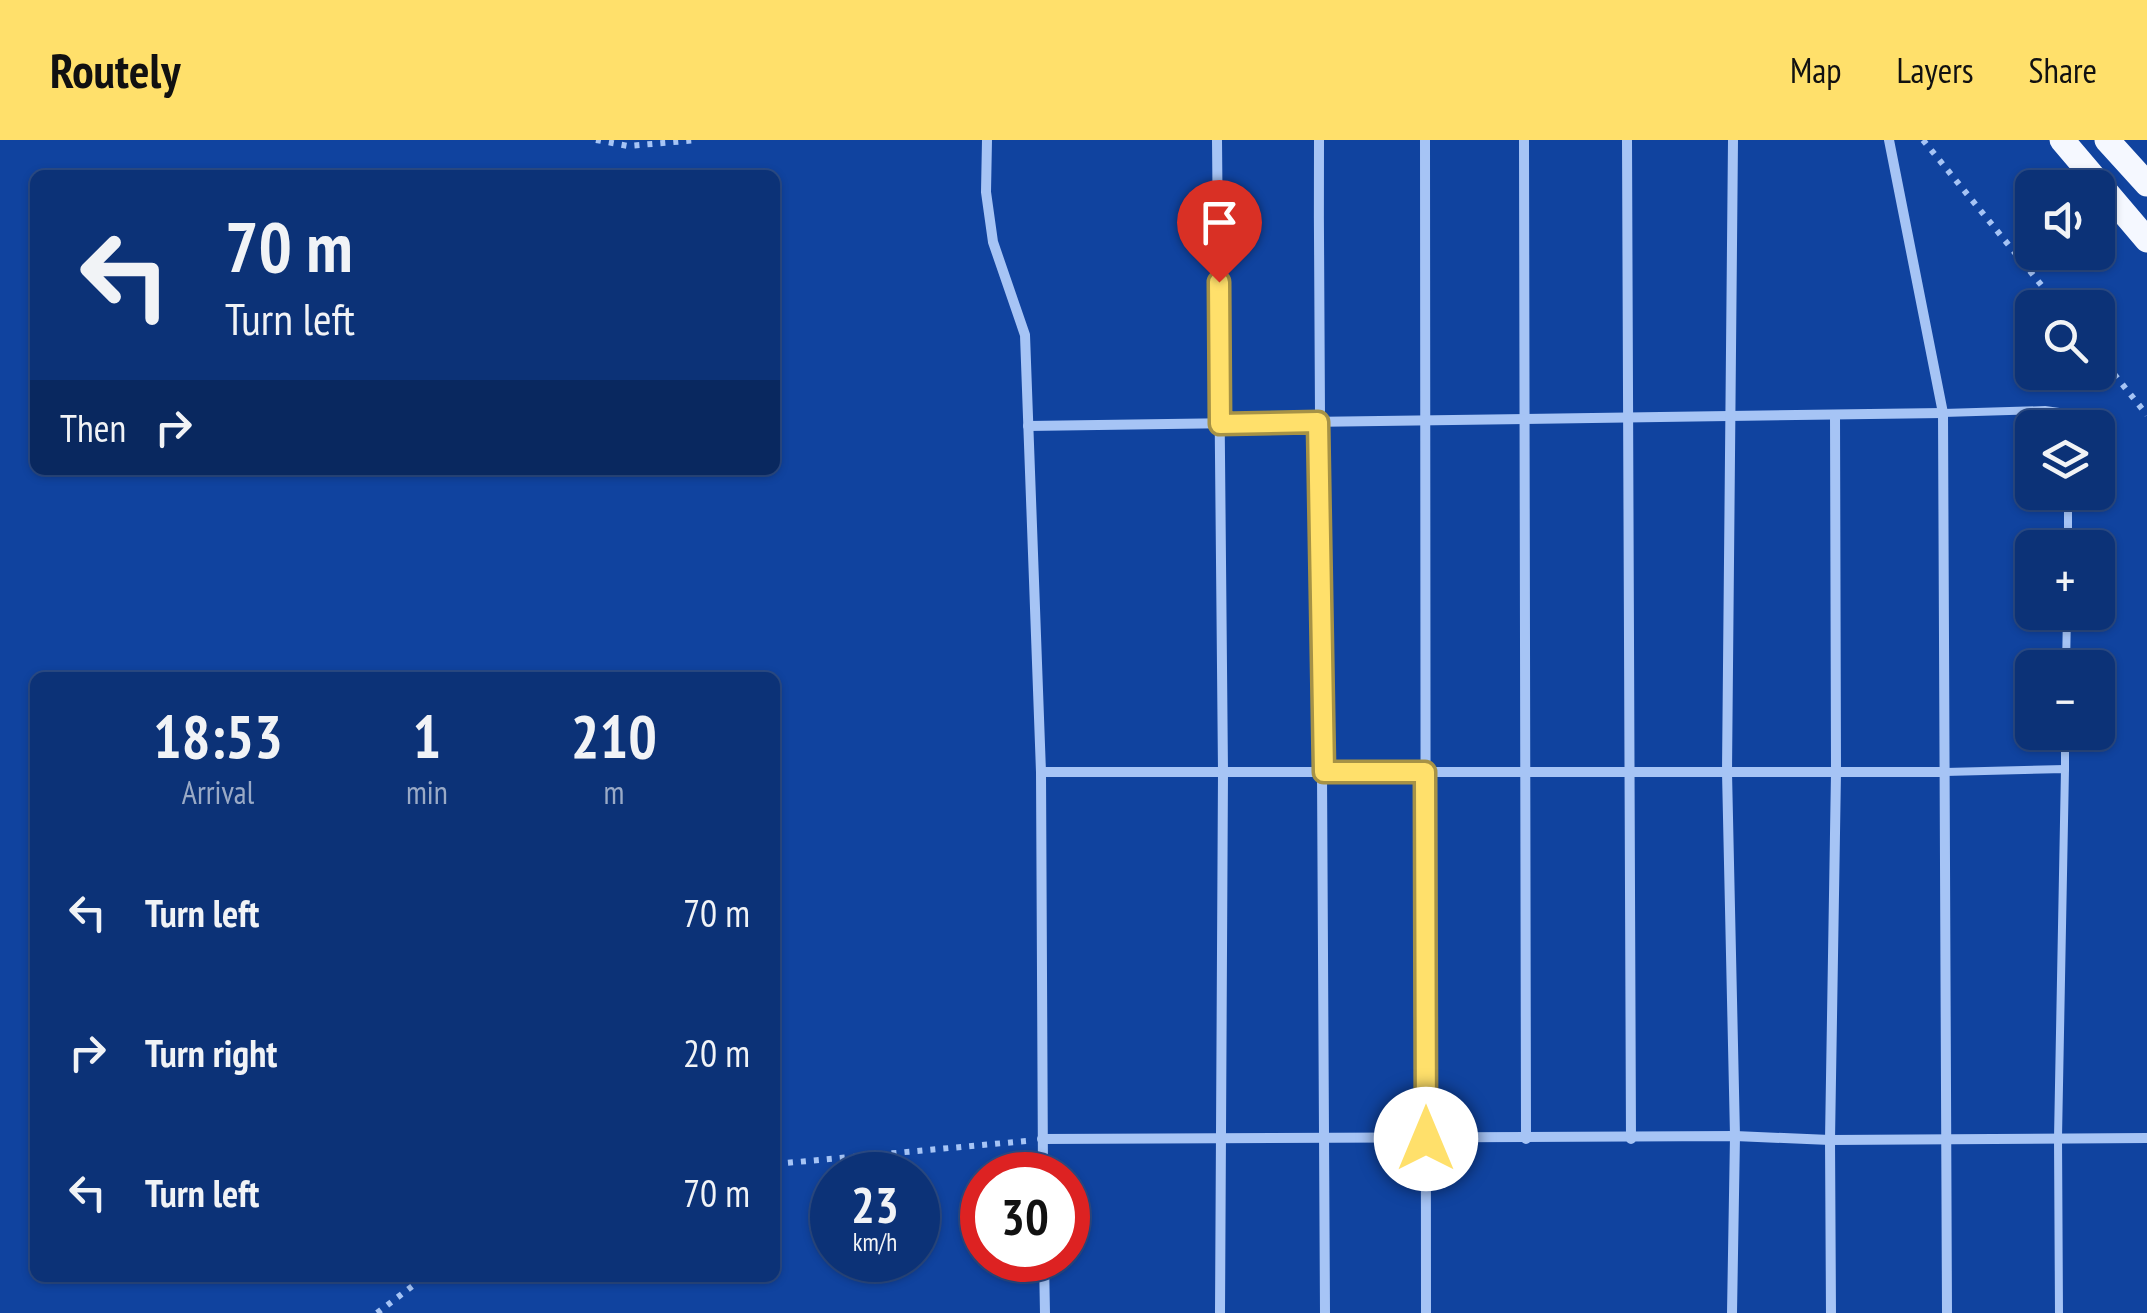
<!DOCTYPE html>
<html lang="en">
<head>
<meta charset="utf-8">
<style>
  body { margin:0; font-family:"PT Sans Narrow",sans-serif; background:#153a7c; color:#f1f3f6; height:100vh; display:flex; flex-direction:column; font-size:38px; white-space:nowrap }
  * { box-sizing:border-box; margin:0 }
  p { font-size:32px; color:#9aaac6 }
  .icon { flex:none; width:55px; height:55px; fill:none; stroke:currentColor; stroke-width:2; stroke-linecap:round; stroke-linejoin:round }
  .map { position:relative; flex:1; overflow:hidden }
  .details { position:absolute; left:30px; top:532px; width:750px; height:610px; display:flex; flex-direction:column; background:#0c3277; border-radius:15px; box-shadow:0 2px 8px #0004,0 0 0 2px #2c4d89 }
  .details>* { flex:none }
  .banner { position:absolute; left:30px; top:30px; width:750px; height:305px; border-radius:15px; box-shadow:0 2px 8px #0004,0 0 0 2px #2c4d89; background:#0c3277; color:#f1f3f6; overflow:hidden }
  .fabs { position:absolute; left:2015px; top:30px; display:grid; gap:20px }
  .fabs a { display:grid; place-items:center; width:100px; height:100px; border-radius:15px; background:#0c3277; box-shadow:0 2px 8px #0004,0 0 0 2px #2c4d89; font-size:50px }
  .speed { position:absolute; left:810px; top:1012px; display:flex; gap:20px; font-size:50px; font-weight:700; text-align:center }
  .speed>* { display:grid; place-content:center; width:130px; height:130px; border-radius:50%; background:#0c3277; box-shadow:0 2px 8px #0004,0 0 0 2px #2c4d89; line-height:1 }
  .speed small { font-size:25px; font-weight:400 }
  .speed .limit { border:15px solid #d22; background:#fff; color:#111 }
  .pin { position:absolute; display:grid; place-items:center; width:85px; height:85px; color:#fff; margin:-102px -42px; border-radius:50% 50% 50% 0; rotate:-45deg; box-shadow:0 0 10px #0007 }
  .pin .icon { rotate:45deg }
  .me { position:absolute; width:110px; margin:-55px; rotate:0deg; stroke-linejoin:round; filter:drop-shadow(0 0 8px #0008) }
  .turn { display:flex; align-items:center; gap:35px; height:210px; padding:0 30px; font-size:45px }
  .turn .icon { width:130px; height:130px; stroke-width:2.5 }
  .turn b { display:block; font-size:70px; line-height:85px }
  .then { display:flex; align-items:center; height:95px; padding:0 30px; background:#0003; gap:20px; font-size:38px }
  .eta { display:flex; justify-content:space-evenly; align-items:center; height:170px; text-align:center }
  .eta b { font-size:60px; font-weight:700; line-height:70px }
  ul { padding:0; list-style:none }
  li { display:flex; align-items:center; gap:30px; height:140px; padding:0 30px }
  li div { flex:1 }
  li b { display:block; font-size:38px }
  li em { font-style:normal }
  header { display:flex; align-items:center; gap:60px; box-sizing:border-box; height:140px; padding:0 50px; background:#ffe06b; color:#111 }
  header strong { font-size:48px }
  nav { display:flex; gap:55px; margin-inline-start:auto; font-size:35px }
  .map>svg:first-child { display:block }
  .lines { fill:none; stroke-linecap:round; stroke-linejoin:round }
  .path { stroke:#a6c4f5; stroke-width:6; stroke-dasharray:5 8; stroke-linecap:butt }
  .service { stroke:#a6c4f5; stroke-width:8 }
  .minor { stroke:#a6c4f5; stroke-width:10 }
  .primary { stroke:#f5f8ff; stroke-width:25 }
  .route-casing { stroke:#a69246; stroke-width:25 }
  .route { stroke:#ffe06b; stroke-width:18 }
</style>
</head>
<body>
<header>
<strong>Routely</strong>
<nav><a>Map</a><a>Layers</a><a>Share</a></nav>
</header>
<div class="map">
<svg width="2147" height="1173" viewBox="0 0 2147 1173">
  <rect width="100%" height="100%" fill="#10439f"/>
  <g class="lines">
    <!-- path -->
    <g class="path">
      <path d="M 596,0 L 628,6 L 698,0"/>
      <path d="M 1923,0 L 2060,168"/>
      <path d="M 2098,214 L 2147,275"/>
      <path d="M 775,1024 L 1026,1001"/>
      <path d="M 377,1173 L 423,1138"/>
    </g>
    <!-- service -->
    <g class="service">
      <path d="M 1943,273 L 2045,270 L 2059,272 L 2068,288"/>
      <path d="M 2068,408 L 2068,352"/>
      <path d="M 2066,528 L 2067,472"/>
      <path d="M 2065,629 L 2065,592"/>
      <path d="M 1945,632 L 2065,629 L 2058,998 L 2059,1173"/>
    </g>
    <!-- minor -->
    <g class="minor">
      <path d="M 987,0 L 986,52 L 993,102 L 1025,195 L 1041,632 L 1043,1035"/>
      <path d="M 1217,0 L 1223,632 L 1220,1173"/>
      <path d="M 1319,0 C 1318,391 1325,782 1325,1173"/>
      <path d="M 1425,0 L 1426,1173"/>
      <path d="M 1524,0 L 1526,999"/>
      <path d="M 1627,0 L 1631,999"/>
      <path d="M 1889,0 L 1943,273 L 1947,1173"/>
      <path d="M 1028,286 L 1943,273"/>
      <path d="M 1041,632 L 1945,632"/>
      <path d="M 1042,999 L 1735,996 L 1830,1000 L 2147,998"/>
      <path d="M 1044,1120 L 1045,1173"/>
      <path d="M 1732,1173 L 1735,996 L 1727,632 L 1733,0"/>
      <path d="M 1831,1173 L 1830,1000 L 1836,632 L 1835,275"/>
    </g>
    <!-- primary -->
    <g class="primary">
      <path d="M 2062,0 L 2147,100"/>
      <path d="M 2107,0 L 2147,44"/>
    </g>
  </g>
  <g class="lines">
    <defs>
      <path id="route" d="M 1219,142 L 1220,284 L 1318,282 L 1324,632 L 1425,632 L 1426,999"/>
    </defs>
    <!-- route casing -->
    <use href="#route" class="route-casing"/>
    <!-- route -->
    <use href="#route" class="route"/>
  </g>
</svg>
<div class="fabs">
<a><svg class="icon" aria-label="sound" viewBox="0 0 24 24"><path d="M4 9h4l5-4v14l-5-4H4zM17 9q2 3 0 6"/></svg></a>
<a><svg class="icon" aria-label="search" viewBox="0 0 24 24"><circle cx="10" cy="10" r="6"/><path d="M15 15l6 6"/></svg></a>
<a><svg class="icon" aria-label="layers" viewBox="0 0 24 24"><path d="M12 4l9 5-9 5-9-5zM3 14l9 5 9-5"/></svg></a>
<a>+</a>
<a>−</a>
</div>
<div class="speed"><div>23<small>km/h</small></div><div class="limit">30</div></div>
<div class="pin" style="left:1219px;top:142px;background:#d93025"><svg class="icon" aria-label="arrive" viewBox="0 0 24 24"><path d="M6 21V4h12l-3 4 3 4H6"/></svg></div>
<svg class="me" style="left:1426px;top:999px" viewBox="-20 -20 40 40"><circle r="19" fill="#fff"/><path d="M0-13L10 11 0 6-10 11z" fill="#ffe06b"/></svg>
<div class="banner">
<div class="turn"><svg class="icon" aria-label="left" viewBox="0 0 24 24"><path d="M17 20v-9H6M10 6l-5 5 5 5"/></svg><div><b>70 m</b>Turn left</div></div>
<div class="then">Then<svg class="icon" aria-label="right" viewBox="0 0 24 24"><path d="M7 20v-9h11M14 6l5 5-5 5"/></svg></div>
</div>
<section class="details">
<div class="eta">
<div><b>18:53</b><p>Arrival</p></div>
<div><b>1</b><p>min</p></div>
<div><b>210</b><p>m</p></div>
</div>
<ul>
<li><svg class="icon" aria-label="left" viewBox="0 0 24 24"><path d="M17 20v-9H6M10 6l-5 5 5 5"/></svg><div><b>Turn left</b></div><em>70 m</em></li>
<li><svg class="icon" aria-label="right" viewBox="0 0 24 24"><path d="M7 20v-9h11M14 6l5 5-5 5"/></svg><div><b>Turn right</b></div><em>20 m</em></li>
<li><svg class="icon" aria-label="left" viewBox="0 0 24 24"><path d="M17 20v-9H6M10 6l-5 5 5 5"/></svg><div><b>Turn left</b></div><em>70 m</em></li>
</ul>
</section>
</div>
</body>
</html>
